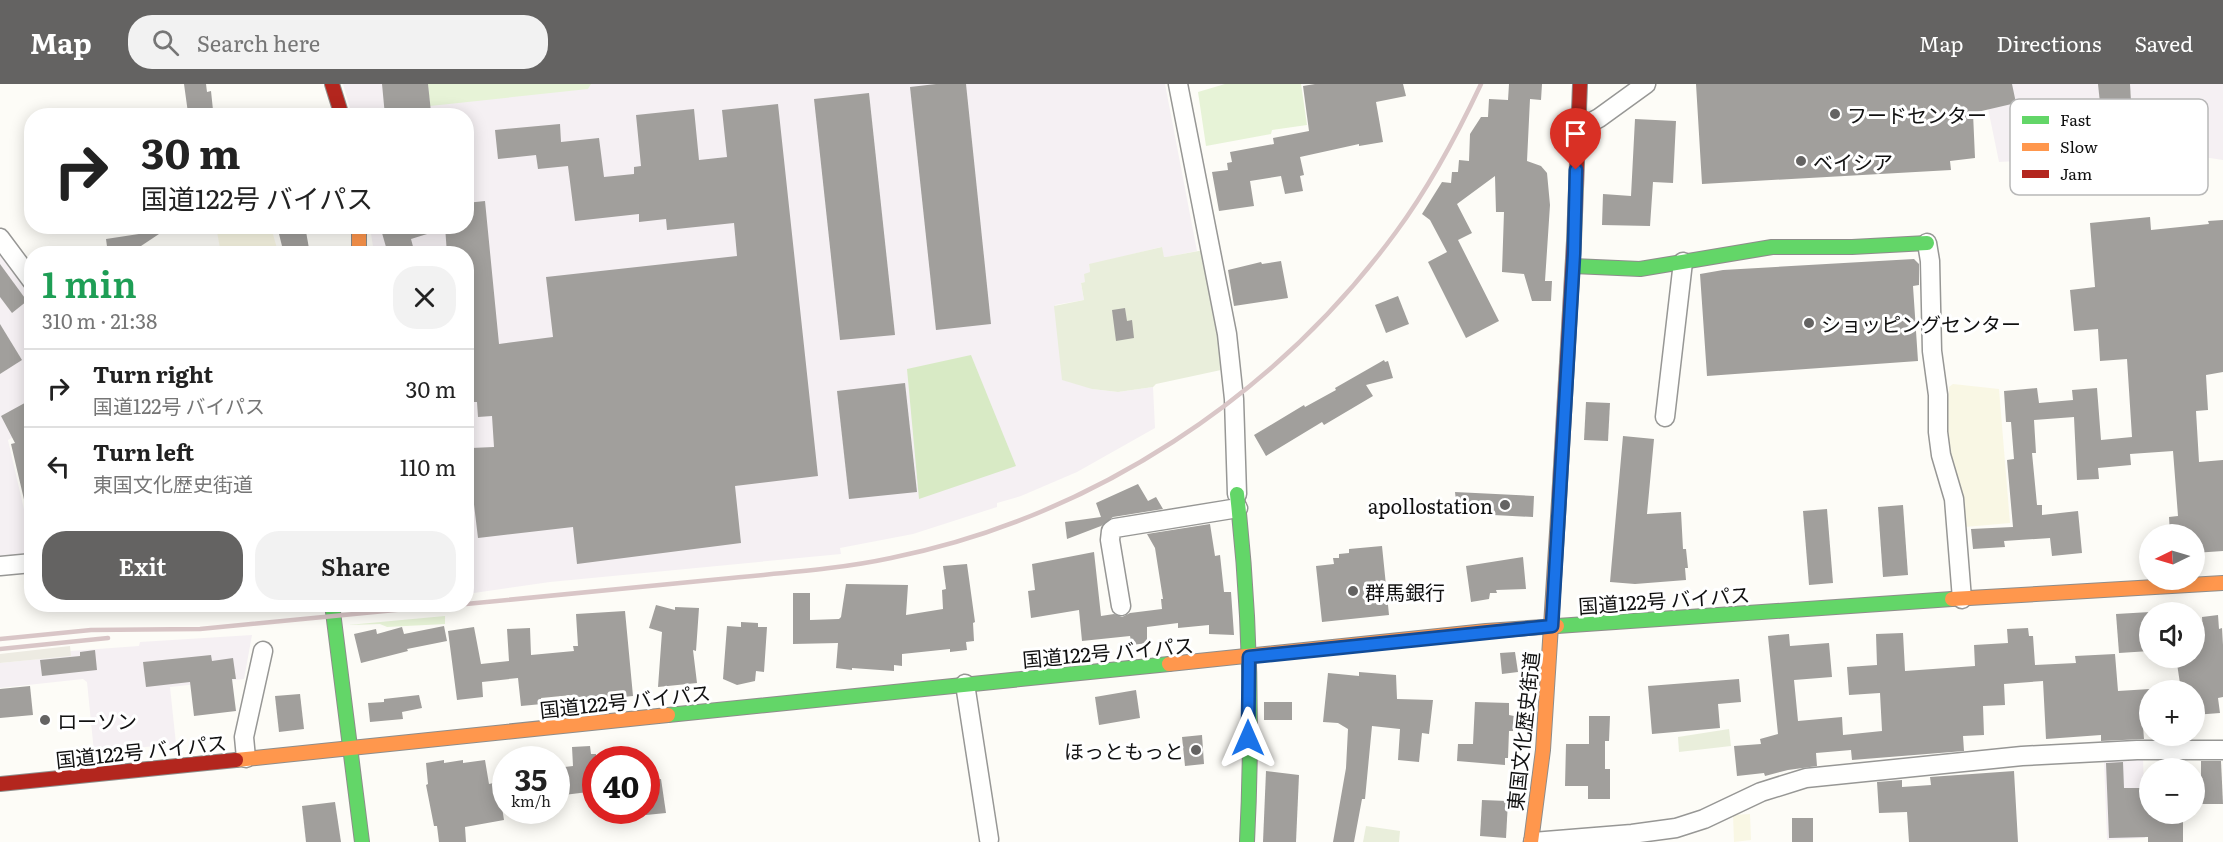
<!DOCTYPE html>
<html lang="en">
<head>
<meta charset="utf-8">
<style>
  body { margin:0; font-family:Literata,"Noto Sans JP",serif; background:#f2f2f2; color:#222; height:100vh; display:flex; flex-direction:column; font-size:22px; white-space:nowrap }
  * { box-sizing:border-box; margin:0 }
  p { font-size:20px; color:#767676 }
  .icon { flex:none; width:33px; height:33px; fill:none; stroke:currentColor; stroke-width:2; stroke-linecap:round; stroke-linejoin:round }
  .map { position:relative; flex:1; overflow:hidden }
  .details { position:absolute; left:24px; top:162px; width:450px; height:366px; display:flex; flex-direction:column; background:#fff; border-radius:24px; box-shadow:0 3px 15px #0003 }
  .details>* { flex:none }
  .hud { position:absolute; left:24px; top:24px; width:450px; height:126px; border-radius:24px; box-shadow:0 3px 15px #0003; background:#fff; color:#222; overflow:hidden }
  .needle { width:39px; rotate:265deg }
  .buttons { position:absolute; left:2139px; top:440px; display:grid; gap:12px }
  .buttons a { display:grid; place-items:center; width:66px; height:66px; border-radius:50%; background:#fff; box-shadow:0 3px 15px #0003; font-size:30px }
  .speed { position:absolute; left:492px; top:662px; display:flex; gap:12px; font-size:30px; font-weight:700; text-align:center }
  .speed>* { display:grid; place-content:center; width:78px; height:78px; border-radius:50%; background:#fff; box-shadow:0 3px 15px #0003; line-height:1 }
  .speed small { font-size:15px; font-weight:400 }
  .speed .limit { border:9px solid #d22; background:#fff; color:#111 }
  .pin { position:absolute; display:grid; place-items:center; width:51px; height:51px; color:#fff; margin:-62px -26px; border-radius:50% 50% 50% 0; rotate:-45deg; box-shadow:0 0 6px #0007 }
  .pin .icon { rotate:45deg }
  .me { position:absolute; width:66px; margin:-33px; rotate:0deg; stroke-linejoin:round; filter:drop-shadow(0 0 4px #0008) }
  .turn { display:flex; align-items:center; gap:21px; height:126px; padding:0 18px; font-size:27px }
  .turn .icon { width:78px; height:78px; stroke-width:2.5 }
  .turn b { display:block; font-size:42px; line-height:51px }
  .round { display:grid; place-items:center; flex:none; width:63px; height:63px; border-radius:24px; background:#f2f2f2 }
  .overview { display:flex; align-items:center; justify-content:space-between; height:102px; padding:0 18px }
  h1 { font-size:36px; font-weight:600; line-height:45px; color:#1e9e55 }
  .action { display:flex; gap:12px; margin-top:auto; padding:12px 18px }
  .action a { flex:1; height:69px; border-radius:24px; background:#646362; color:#fff; font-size:24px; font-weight:600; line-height:69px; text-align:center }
  .action a+a { background:#f2f2f2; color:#222 }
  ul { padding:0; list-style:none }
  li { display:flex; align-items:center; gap:18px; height:78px; padding:0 18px; border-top:2px solid #e0e0e0 }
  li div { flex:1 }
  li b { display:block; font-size:22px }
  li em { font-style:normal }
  header { display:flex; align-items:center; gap:36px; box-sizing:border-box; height:84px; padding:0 30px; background:#646362; color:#fff }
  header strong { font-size:28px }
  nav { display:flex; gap:33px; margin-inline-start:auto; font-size:21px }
  .search { width:420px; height:54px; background:#f2f2f2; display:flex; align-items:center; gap:15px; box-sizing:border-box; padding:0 21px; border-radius:24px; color:#767676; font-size:22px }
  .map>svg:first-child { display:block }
  .industrial { fill:#f5f0f3 }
  .farmland { fill:#f9f7e4 }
  .green { fill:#e7f3d7 }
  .forest { fill:#d8eac5 }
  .cemetery { fill:#e9eedb }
  .plaza { fill:#edebe2 }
  .building { fill:#a19f9c }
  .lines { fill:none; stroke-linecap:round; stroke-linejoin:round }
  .street-casing { stroke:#979795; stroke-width:21 }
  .fast-casing { stroke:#8e8d8b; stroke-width:16 }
  .slow-casing { stroke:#8e8d8b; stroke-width:16 }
  .jam-casing { stroke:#8e8d8b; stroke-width:16 }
  .street { stroke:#fffffe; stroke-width:18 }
  .fast { stroke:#63d668; stroke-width:14 }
  .slow { stroke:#ff974d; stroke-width:14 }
  .jam { stroke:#b3261e; stroke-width:14 }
  .rail { stroke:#d9c6c7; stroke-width:4.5 }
  .route-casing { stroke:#114b97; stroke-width:15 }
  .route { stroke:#1a73e8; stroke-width:10 }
  .poi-dot { fill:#646362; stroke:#fff; stroke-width:2 }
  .labels { text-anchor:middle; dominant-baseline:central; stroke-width:6; stroke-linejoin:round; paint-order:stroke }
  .poi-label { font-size:20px; fill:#111; stroke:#fff; text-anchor:start }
  .street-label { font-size:20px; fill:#111; stroke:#fff }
  .key { fill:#fff; stroke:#b8b8b8; stroke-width:1.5 }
  .key-label { font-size:16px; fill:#111 }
</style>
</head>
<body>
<header>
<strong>Map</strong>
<div class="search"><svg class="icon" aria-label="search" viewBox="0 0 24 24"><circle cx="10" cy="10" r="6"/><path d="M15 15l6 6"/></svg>Search here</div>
<nav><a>Map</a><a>Directions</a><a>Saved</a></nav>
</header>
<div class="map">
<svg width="2223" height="758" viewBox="0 0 2223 758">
  <rect width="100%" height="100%" fill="#fdfcf7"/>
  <!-- industrial -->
  <g class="industrial">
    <path d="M 343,0 L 1165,0 L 1197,167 L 1167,173 L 1164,173 L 1161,163 L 1089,181 L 1090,188 L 1085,198 L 1081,199 L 1084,216 L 1055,221 L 1092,305 L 1118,308 L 1153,303 L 1155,344 L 1077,388 L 1021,412 L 997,419 L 997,423 L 913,450 L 840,464 L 841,470 L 550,498 L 467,510 L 466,170 L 374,169 L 370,143 L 466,142 L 466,32 L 352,31 Z"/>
    <path d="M 1983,0 L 2223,0 L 2223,76 L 2170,68 L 1999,78 Z"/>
    <path d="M 0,170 L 32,213 L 31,342 L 8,356 L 31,456 L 31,470 L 0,472 Z"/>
    <path d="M 252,551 L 244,595 L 170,603 L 176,660 L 94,668 L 87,598 L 83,595 L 0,604 L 0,579 L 70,572 L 70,567 L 139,562 L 140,558 Z"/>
    <path d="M 2143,672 L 2145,754 L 2107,756 L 2104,676 Z"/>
  </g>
  <!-- farmland -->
  <g class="farmland">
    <path d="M 216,143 L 271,143 L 278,168 L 221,169 Z"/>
    <path d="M 1953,300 L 1999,305 L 2010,439 L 1965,443 L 1950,373 L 1946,344 L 1949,303 Z"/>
    <path d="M 1750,730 L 1751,756 L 1734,758 L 1733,731 Z"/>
  </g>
  <!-- green -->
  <g class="green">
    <path d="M 428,0 L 591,0 L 588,5 L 430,22 Z"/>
    <path d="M 1225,0 L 1301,0 L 1307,41 L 1272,46 L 1271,50 L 1206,62 L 1198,8 Z"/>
    <path d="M 445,532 L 445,540 L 387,543 L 380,540 L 348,541 Z"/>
  </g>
  <!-- forest -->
  <path class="forest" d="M 971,271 L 1016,382 L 919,415 L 907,285 Z"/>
  <!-- cemetery -->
  <g class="cemetery">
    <path d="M 1162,163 L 1164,173 L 1166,173 L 1204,166 L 1220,259 L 1221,286 L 1156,300 L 1153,303 L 1118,308 L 1092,305 L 1062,296 L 1054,222 L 1084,216 L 1081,199 L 1085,198 L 1084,190 L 1090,188 L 1089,180 Z"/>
    <path d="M 1729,645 L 1731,662 L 1679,668 L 1678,653 Z"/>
    <path d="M 1366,742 L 1400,747 L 1399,758 L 1363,758 Z"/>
  </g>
  <!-- plaza -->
  <path class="plaza" d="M 70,562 L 71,572 L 0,579 L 0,570 Z"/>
  <!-- building -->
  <g class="building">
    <path d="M 184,0 L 206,0 L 207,8 L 211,7 L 213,26 L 188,29 Z"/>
    <path d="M 382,0 L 428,0 L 431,28 L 385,32 Z"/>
    <path d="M 936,0 L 966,0 L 991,240 L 936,246 L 910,3 Z"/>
    <path d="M 1315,0 L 1403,0 L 1406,12 L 1376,18 L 1383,58 L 1359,62 L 1359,60 L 1300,73 L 1304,91 L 1300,92 L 1303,107 L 1285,110 L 1281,92 L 1250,97 L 1254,122 L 1219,127 L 1212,88 L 1228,86 L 1227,79 L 1232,78 L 1230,68 L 1274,60 L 1273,54 L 1309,47 L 1303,2 Z"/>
    <path d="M 1509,0 L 1542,0 L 1541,16 L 1530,15 L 1527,77 L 1541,82 L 1547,89 L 1550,121 L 1545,197 L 1552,197 L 1551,217 L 1532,217 L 1524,190 L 1502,188 L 1504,128 L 1496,128 L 1495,92 L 1457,120 L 1472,149 L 1458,156 L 1499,237 L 1466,254 L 1428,178 L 1447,168 L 1430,136 L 1422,130 L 1442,98 L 1451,99 L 1452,88 L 1458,88 L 1459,76 L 1469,77 L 1470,50 L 1481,33 L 1488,33 L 1489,15 L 1508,16 Z"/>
    <path d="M 1696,0 L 2012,0 L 2016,19 L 1973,29 L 1975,74 L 1950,77 L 1951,86 L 1702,100 Z"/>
    <path d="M 2098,0 L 2130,0 L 2131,17 L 2100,19 Z"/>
    <path d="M 869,9 L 895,251 L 840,256 L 814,15 Z"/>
    <path d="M 778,20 L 818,392 L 735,402 L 741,459 L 577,480 L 573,443 L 478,454 L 470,387 L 474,386 L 471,364 L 494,363 L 492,332 L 478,333 L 477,318 L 466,318 L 466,170 L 447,170 L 445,142 L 466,142 L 466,119 L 485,117 L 499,260 L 553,253 L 546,193 L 737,172 L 734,139 L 667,146 L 666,135 L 639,138 L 639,130 L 575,137 L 568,82 L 538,85 L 536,71 L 498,75 L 495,46 L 560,40 L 561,58 L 599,54 L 604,93 L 634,90 L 634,83 L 641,82 L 636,31 L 694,25 L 699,76 L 727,73 L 722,26 Z"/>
    <path d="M 1635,35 L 1676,37 L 1673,99 L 1653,98 L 1650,142 L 1602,141 L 1603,110 L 1631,112 Z"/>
    <path d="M 2150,133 L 2151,146 L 2209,140 L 2208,137 L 2223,136 L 2223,288 L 2206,291 L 2208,326 L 2196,327 L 2199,378 L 2223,376 L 2223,467 L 2194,469 L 2194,450 L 2170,450 L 2169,433 L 2178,432 L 2173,367 L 2130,370 L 2131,381 L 2098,384 L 2099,395 L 2077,396 L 2074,333 L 2034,336 L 2036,369 L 2032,369 L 2037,421 L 2042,421 L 2042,431 L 2078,427 L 2082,469 L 2052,472 L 2050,454 L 2004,457 L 2005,463 L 1973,465 L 1971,445 L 2013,443 L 2007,376 L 2014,375 L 2011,338 L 2006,338 L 2004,307 L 2037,304 L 2039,319 L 2073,316 L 2072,306 L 2097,304 L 2101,356 L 2132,353 L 2127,275 L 2100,277 L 2098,245 L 2074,247 L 2070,206 L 2095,203 L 2090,139 Z"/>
    <path d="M 277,142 L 305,142 L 310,170 L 284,170 Z"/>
    <path d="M 380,142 L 439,142 L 440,146 L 411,155 L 415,170 L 388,170 Z"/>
    <path d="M 165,146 L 141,162 L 142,170 L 108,170 L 106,155 Z"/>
    <path d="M 1914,175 L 1919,180 L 1919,201 L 1913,202 L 1918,277 L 1707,292 L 1700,190 L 1723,186 Z"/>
    <path d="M 1281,177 L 1288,214 L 1234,222 L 1228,186 L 1261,178 L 1262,180 Z"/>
    <path d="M 0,180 L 27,217 L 12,229 L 0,213 Z"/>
    <path d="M 1398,212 L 1409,240 L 1386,249 L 1375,221 Z"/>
    <path d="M 1125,224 L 1127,237 L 1132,236 L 1134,254 L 1116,257 L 1112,226 Z"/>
    <path d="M 0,240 L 22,276 L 0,290 Z"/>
    <path d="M 1384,276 L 1385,278 L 1388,277 L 1393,294 L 1366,301 L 1373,312 L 1324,341 L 1322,338 L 1266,372 L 1254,351 L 1304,321 L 1305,323 L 1336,306 L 1335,304 Z"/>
    <path d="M 905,299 L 917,408 L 849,415 L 837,307 Z"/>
    <path d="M 32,315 L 32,339 L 27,342 L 32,355 L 32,423 L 26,424 L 11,360 L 15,359 L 1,332 Z"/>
    <path d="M 1586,318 L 1610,319 L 1608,357 L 1584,356 Z"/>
    <path d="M 1623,352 L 1654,355 L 1647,430 L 1681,428 L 1683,465 L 1686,465 L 1688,484 L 1685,484 L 1686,496 L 1635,500 L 1610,498 Z"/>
    <path d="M 1138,400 L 1148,417 L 1156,413 L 1163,425 L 1113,433 L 1101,442 L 1067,455 L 1065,438 L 1101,433 L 1096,419 Z"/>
    <path d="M 1455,408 L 1534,412 L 1533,433 L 1475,430 L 1476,423 L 1457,426 Z"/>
    <path d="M 1903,421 L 1908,491 L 1883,493 L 1878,423 Z"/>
    <path d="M 1827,425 L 1833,499 L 1809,501 L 1803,427 Z"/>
    <path d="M 1210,440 L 1215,472 L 1220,471 L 1224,508 L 1231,508 L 1234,551 L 1209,550 L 1209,541 L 1178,544 L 1178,539 L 1147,543 L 1147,559 L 1132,561 L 1130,552 L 1082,557 L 1079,526 L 1031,534 L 1028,507 L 1035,506 L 1032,480 L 1094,468 L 1101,532 L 1114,530 L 1122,533 L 1130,529 L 1162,525 L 1161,515 L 1163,515 L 1155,464 L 1147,450 Z"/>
    <path d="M 1382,462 L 1389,531 L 1322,538 L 1316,482 L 1334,480 L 1333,474 L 1339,474 L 1339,470 L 1349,469 L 1349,465 Z"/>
    <path d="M 1523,473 L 1526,505 L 1496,506 L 1497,509 L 1490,509 L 1489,515 L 1471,518 L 1466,482 Z"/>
    <path d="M 967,480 L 975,538 L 973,539 L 974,557 L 966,558 L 967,566 L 950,568 L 950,565 L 902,570 L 902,582 L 894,581 L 894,587 L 852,584 L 852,586 L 836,584 L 838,559 L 793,560 L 793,509 L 810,509 L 810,536 L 839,535 L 841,533 L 846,500 L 908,501 L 906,531 L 943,525 L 942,506 L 946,505 L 943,482 Z"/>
    <path d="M 656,521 L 675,526 L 675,523 L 699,524 L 696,567 L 693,566 L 697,599 L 658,603 L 662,548 L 649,544 Z"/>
    <path d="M 625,527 L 633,612 L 572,618 L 572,611 L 541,614 L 542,620 L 521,622 L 518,594 L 482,598 L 483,613 L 457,616 L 448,547 L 474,543 L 481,580 L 509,577 L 507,545 L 530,544 L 531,571 L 574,567 L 573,562 L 578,562 L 576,530 Z"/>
    <path d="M 2150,528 L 2150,567 L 2119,569 L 2116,530 Z"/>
    <path d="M 2218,531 L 2219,545 L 2222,544 L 2223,561 L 2223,613 L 2218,614 L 2220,629 L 2194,631 L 2194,606 L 2181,606 L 2176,573 L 2194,573 L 2194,549 L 2203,549 L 2202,533 Z"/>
    <path d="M 741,538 L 758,539 L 758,543 L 767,543 L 764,588 L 756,587 L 755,597 L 737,601 L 723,595 L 727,542 L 741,543 Z"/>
    <path d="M 444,542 L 447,557 L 407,565 L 408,567 L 361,579 L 354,550 L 376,545 L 377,550 L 402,543 L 404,550 Z"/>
    <path d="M 2028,544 L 2029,552 L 2033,552 L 2035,581 L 2076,579 L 2075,572 L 2115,570 L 2118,607 L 2150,605 L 2150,629 L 2142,629 L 2144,655 L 2101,657 L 2101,651 L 2046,655 L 2043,597 L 2004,600 L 2005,621 L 1983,622 L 1984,651 L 1963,652 L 1964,667 L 1852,676 L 1851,666 L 1816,669 L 1817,682 L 1788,686 L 1765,692 L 1764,689 L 1737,692 L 1734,662 L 1761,660 L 1760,655 L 1778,650 L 1768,552 L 1789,550 L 1790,562 L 1829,559 L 1832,593 L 1794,596 L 1798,637 L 1842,633 L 1843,651 L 1882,647 L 1880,609 L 1849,611 L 1847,583 L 1877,581 L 1876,550 L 1903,549 L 1905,587 L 1975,582 L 1974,561 L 2008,559 L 2007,545 Z"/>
    <path d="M 95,566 L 97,586 L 42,592 L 40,576 L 80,572 L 80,568 Z"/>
    <path d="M 1515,568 L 1518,588 L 1502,590 L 1500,569 Z"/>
    <path d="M 211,571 L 212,577 L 233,574 L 236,595 L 232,595 L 236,627 L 194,632 L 190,598 L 146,603 L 143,578 Z"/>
    <path d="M 1359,588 L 1396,591 L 1397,615 L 1433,616 L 1429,650 L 1422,649 L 1419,678 L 1398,676 L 1400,645 L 1372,642 L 1365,715 L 1362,715 L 1354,758 L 1333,758 L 1346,684 L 1348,645 L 1338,639 L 1323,638 L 1328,589 L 1359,592 Z"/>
    <path d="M 1739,595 L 1741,618 L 1718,620 L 1720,644 L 1652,650 L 1648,602 Z"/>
    <path d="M 30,602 L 33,631 L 0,634 L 0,605 Z"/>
    <path d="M 1136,606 L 1140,634 L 1099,641 L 1095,613 Z"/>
    <path d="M 300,610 L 304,645 L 279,648 L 275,612 Z"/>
    <path d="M 419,611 L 422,624 L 402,628 L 403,635 L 370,638 L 368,619 L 384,618 L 384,615 Z"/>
    <rect x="1264" y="618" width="28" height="18"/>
    <path d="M 1475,618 L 1509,619 L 1509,631 L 1514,632 L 1513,647 L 1509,647 L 1508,674 L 1505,674 L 1505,681 L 1457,677 L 1458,660 L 1473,660 Z"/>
    <path d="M 1589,632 L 1610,632 L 1609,657 L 1605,657 L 1605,685 L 1610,685 L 1610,715 L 1588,715 L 1588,702 L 1565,702 L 1566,660 L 1589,660 Z"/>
    <path d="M 1202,651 L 1204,680 L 1185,682 L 1182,653 Z"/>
    <path d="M 590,662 L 591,670 L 596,670 L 596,707 L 556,712 L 556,684 L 573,682 L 572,663 Z"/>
    <path d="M 444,676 L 444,679 L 463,676 L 463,679 L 485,676 L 489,700 L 498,698 L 504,736 L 465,743 L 466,758 L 439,758 L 437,742 L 434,742 L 426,701 L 428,700 L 426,679 Z"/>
    <path d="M 2201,677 L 2221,677 L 2223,720 L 2201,720 Z"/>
    <path d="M 2123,678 L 2124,704 L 2150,704 L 2150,729 L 2183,729 L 2183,758 L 2148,758 L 2148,753 L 2109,754 L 2106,679 Z"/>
    <path d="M 1266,687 L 1299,691 L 1296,758 L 1263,758 Z"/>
    <path d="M 2014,687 L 2018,758 L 1909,758 L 1907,728 L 1879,729 L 1877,698 L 1902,696 L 1902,703 L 1931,701 L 1930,693 Z"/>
    <path d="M 661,695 L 666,729 L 646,731 L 646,697 Z"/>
    <path d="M 1482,716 L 1508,717 L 1506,754 L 1480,752 Z"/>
    <path d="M 335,718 L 341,758 L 306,758 L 302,722 Z"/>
    <rect x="1792" y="734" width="21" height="24"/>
  </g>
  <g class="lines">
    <defs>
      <g id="street">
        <path d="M 1178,0 L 1227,250 L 1234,315 L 1237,410"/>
        <path d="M 1578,45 L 1599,34 L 1646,0"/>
        <path d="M 0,154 L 32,197"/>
        <path d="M 1927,159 L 1930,177 L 1932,267 L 1938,311 L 1938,348 L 1941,371 L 1954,415 L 1962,515"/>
        <path d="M 1665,333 L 1683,178"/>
        <path d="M 0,482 L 32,479"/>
        <path d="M 1121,522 L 1110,456 L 1111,447 L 1115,444 L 1238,424"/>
        <path d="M 965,600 L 989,755"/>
        <path d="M 246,674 L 244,653 L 263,567"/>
        <path d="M 1533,758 L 1632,750 L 1676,744 L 1704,735 L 1761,708 L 1806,694 L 2022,672 L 2137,666 L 2223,666"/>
      </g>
      <g id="fast">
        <path d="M 1573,182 L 1640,185 L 1772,163 L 1852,163 L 1927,159"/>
        <path d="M 1237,410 C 1250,526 1253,642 1247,758"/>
        <path d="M 332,520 L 362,758"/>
        <path d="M 1557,542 L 1952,515"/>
        <path d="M 668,631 L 1169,580"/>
      </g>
      <g id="slow">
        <path d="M 359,142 L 359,170"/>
        <path d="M 1952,515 L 2223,499"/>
        <path d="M 1169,580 L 1486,547 L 1557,542"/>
        <path d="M 236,676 L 668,631"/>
        <path d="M 1531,758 L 1543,666 L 1559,417"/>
      </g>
      <g id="jam">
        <path d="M 332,0 L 342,32"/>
        <path d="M 1559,417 L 1574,157 L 1580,0"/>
        <path d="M 0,700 L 236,676"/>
      </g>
    </defs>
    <!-- street casing -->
    <use href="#street" class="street-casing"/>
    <!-- fast casing -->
    <use href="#fast" class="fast-casing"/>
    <!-- slow casing -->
    <use href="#slow" class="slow-casing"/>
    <!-- jam casing -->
    <use href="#jam" class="jam-casing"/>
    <!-- street -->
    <use href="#street" class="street"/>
    <!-- fast -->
    <use href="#fast" class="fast"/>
    <!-- slow -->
    <use href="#slow" class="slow"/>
    <!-- jam -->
    <use href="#jam" class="jam"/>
    <!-- rail -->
    <g class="rail">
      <path d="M 466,520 C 551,511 636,503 721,495 C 778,489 835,486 891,474 C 1092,433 1275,313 1396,148 C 1430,102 1457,51 1481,0"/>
      <path d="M 0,555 L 91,546 L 200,545 L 457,520"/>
      <path d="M 0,565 L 108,554"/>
    </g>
  </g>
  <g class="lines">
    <defs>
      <path id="route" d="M 1248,654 L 1249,573 L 1552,542 L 1574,170 L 1576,86"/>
    </defs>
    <!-- route casing -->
    <use href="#route" class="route-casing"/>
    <!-- route -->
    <use href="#route" class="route"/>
  </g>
  <!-- markers -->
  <g class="poi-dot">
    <circle cx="1835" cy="30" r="6"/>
    <circle cx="1801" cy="77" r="6"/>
    <circle cx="1809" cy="239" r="6"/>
    <circle cx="1505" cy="421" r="6"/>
    <circle cx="1353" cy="507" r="6"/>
    <circle cx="45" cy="636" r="6"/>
    <circle cx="1196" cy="666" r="6"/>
  </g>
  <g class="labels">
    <!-- poi labels -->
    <g class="poi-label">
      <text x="1847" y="30">フードセンター</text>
      <text x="1813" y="77">ベイシア</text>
      <text x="1821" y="239">ショッピングセンター</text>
      <text x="1493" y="421" text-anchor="end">apollostation</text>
      <text x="1365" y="507">群馬銀行</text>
      <text x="57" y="636">ローソン</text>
      <text x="1184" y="666" text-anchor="end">ほっともっと</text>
    </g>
    <!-- street labels -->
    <g class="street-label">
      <text transform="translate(1664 515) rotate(-4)">国道122号 バイパス</text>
      <text transform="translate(1108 567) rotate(-5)">国道122号 バイパス</text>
      <text transform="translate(625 616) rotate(-6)">国道122号 バイパス</text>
      <text transform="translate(1522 647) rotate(-84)">東国文化歴史街道</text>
      <text transform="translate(141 666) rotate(-6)">国道122号 バイパス</text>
    </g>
  </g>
  <!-- legend -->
  <rect x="2010" y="15" width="198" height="96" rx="9" class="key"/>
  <rect x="2022" y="32" width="27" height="8" fill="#63d668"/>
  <rect x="2022" y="59" width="27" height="8" fill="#ff974d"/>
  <rect x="2022" y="86" width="27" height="8" fill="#b3261e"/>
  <g class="key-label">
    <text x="2060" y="42">Fast</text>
    <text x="2060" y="69">Slow</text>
    <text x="2060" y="96">Jam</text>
  </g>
</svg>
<div class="buttons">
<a><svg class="needle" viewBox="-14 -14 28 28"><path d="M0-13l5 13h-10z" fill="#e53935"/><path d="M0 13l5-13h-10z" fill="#767676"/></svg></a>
<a><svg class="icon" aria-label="sound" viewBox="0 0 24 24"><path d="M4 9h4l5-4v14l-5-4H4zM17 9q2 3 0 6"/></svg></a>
<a>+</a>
<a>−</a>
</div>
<div class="speed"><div>35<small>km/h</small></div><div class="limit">40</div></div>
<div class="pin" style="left:1576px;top:86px;background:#d93025"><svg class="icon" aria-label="arrive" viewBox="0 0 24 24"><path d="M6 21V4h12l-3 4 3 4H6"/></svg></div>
<svg class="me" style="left:1248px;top:654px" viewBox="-20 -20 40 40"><path d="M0-17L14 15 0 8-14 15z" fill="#1a73e8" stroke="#fff" stroke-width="4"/></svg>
<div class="hud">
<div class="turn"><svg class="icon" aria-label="right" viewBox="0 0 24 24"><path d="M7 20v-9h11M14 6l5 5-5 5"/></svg><div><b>30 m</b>国道122号 バイパス</div></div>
</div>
<section class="details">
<div class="overview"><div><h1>1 min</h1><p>310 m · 21:38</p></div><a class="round"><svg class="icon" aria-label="close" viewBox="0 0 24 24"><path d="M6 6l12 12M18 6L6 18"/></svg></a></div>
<ul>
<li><svg class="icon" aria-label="right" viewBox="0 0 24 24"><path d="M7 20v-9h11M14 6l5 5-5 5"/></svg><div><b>Turn right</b><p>国道122号 バイパス</p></div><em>30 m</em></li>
<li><svg class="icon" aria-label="left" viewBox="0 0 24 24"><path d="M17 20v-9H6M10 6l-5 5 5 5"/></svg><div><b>Turn left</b><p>東国文化歴史街道</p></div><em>110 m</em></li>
</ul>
<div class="action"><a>Exit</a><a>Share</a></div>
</section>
</div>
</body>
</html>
